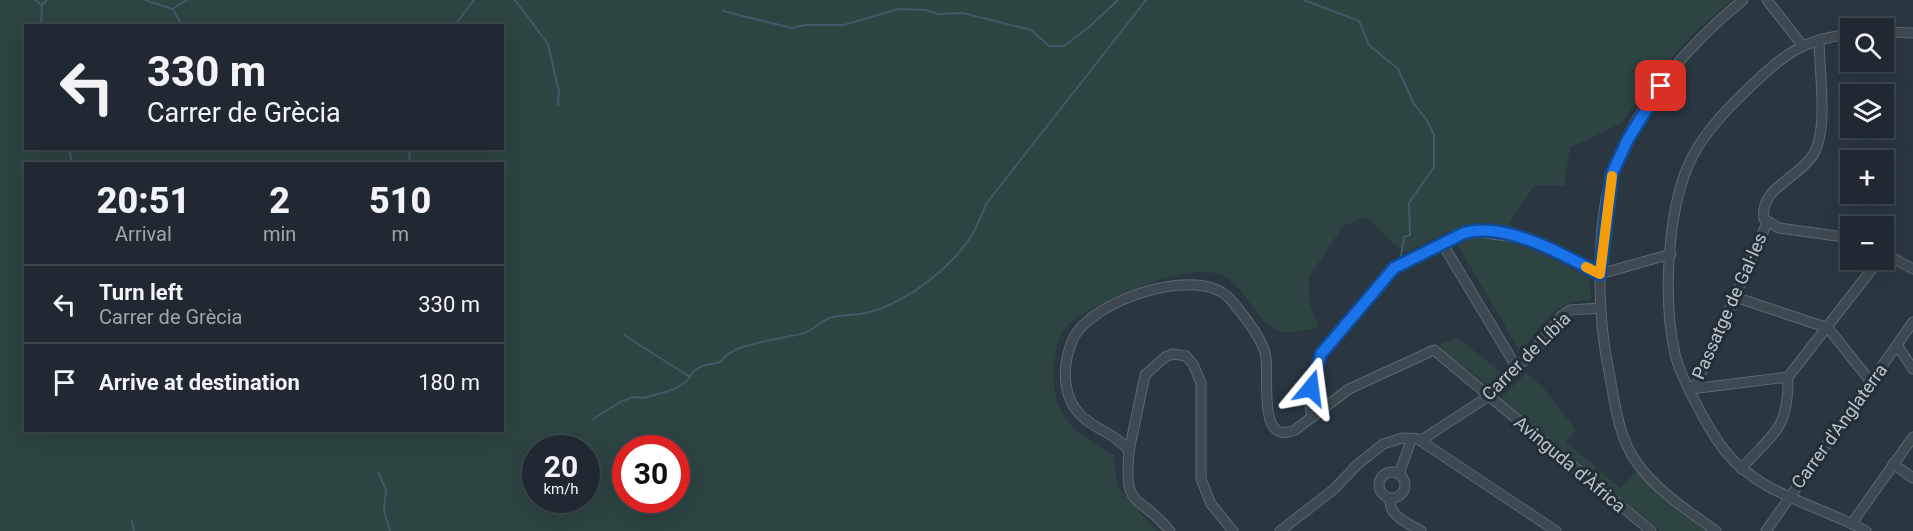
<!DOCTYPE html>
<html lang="en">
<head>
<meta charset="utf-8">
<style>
  body { margin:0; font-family:Roboto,sans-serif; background:#283139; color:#f1f3f6; height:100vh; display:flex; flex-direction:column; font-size:22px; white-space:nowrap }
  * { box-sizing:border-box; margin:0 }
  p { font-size:20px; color:#a2a6ab }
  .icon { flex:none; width:33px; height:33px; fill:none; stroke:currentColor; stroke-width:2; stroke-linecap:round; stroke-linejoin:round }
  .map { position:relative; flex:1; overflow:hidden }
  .panel { position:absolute; left:24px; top:162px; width:480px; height:270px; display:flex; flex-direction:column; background:#202931; border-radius:0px; box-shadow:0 6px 24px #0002,0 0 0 2px #3d454d }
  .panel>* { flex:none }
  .guide { position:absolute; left:24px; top:24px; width:480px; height:126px; border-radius:0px; box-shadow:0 6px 24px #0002,0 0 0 2px #3d454d; background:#202931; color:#f1f3f6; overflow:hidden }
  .tools { position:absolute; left:1840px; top:18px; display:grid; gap:12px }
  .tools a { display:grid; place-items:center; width:54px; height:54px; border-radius:0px; background:#202931; box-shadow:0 6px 24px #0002,0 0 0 2px #3d454d; font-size:30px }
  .speed { position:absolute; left:522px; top:435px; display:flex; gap:12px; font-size:30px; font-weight:700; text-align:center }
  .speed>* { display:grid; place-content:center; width:78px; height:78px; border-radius:50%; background:#202931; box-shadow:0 6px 24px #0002,0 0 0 2px #3d454d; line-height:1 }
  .speed small { font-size:15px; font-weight:400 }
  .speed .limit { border:9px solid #d22; background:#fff; color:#111 }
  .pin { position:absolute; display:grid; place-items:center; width:51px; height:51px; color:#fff; margin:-26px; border-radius:12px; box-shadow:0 3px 9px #0006 }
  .me { position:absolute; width:66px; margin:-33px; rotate:16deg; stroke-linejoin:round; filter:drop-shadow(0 0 4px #0008) }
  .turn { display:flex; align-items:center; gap:21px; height:126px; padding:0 24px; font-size:27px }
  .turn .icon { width:78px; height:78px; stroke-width:2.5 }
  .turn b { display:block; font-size:42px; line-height:51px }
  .eta { display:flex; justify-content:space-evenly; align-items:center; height:102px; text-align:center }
  .eta b { font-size:36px; font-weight:800; line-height:42px }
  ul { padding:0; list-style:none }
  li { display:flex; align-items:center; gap:18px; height:78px; padding:0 24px; border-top:2px solid #3d454d }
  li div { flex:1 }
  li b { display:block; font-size:22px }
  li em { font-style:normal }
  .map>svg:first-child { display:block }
  .green { fill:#2d4442; fill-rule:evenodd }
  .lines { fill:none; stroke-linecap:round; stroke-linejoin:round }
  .stream { stroke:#425867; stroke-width:2 }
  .minor-casing { stroke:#5c676e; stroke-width:11 }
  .minor { stroke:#3e4951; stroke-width:9 }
  .route-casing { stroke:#114b97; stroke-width:15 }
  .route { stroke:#1a73e8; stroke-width:10 }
  .slow { stroke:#f59e0b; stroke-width:10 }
  .labels { text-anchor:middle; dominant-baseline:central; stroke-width:6; stroke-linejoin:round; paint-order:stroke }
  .street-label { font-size:18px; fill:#bbc4cb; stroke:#232e36 }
</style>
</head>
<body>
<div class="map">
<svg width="1913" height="531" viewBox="0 0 1913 531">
  <rect width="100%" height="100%" fill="#2a3741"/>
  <!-- green -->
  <g class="green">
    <path d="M 0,0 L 1732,0 L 1697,30 L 1663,67 L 1620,124 L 1570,148 L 1564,186 L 1535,185 L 1510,221 L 1512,243 L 1535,250 L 1590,278 L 1591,300 C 1550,301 1546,325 1520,351 L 1449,231 L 1407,252 C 1391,245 1379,228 1366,217 L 1343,226 L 1309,277 L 1309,301 L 1318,327 C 1307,330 1289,335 1278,330 C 1251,319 1245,279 1214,273 C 1181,265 1091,302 1067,326 C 1054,339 1052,375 1055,392 C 1060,426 1088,439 1114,456 L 1117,486 L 1157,531 L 0,531 ZM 26,26 L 502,26 L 502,148 L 26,148 ZM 26,164 L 502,164 L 502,430 L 26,430 ZM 536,448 L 586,448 L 586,500 L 536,500 ZM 626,448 L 676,448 L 676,500 L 626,500 Z"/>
    <path d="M 1458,338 L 1503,374 L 1491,387 L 1436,346 Z"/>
    <path d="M 1526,373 L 1542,386 L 1576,430 L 1566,442 L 1620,488 L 1637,472 L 1666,502 L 1705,531 L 1661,531 L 1502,402 L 1503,396 Z"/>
  </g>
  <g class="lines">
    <!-- stream -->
    <g class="stream">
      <path d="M 35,0 L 42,5 L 47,0"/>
      <path d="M 145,0 L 172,9 L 187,0"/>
      <path d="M 515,0 L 548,44 L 559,92 L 558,105"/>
      <path d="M 1304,0 L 1359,21 L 1369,45 L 1398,69 L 1414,104 L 1426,119 L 1434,135 L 1434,167 L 1409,203 L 1410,235 L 1404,237 L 1401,256"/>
      <path d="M 173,10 L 183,26"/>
      <path d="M 723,11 L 792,28 L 805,25 L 844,25 L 898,9 L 925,10 L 938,14 L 963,13 L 1031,30 L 1049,46 L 1064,46 L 1089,27 L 1118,0"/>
      <path d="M 41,26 L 42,5"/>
      <path d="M 454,26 L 474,0"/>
      <path d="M 69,148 L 72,164"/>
      <path d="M 409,164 L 410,148"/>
      <path d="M 624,335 L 690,377"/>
      <path d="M 593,419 L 622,401 L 633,397 L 644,398 L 675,389 L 686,382 L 694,371 L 702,366 L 721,362 C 730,343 784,339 804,333 C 814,330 822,320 832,317 C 847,314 862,316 877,310 C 911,298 947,270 968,241 C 976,231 981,216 986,204 L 1146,0"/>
      <path d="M 378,472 L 386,490 L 384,511 L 390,531"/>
      <path d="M 132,521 L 134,531"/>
    </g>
    <defs>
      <g id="minor">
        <path d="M 1767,0 L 1802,45"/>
        <path d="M 1884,32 L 1913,33"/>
        <path d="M 1851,34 C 1803,39 1783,55 1750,87 C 1726,110 1701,135 1688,166 C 1667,215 1663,302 1675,354 C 1680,377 1710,432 1725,451 C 1760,495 1819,505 1866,531"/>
        <path d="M 1819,40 C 1819,71 1829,129 1813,155 C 1799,178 1759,188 1764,219 L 1779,228 L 1851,238"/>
        <path d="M 1442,243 L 1517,368"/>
        <path d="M 1884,253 L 1913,269"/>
        <path d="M 1735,297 L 1828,328 L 1871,382"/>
        <path d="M 1897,345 L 1913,369"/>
        <path d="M 1691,389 L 1697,383 L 1767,223"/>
        <path d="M 1691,389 L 1788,377"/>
        <path d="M 1312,416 C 1305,390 1315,362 1331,341 L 1398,265 L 1470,231 L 1528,239 L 1600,274 L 1671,254"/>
        <path d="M 1418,439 L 1556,531"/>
        <path d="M 1129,451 L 1145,375 L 1165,357 L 1173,354 L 1186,356 L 1193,364 L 1201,383 L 1201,479 L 1211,504 L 1233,531"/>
        <path d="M 1893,464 L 1913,478"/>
        <path d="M 1741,469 C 1774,432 1789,429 1788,377 L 1879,260"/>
        <circle cx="1392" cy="485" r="13"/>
        <path d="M 1399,474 L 1412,438"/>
        <path d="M 1391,499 C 1386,515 1410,524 1421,531"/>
        <path d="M 1852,523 L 1913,437"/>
        <path d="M 1170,531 C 1137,491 1124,512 1129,451 C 1117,436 1103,432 1089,422 C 1061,403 1061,367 1073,339 C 1091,300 1199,264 1230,299 C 1242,313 1259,334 1265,352 C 1271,372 1255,447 1295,430 L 1349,389 L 1434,350 L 1651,531"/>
        <path d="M 1280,531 L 1334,489 L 1357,465 L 1383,444 L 1402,438 L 1423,439 L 1489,396 L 1538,346 L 1561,316 L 1570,310 L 1600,308"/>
        <path d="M 1716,531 C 1688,511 1657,491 1637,463 C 1618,437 1615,402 1609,372 C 1597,316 1595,223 1614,169 C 1637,103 1690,43 1743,0"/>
        <path d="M 1766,531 L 1913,322"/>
      </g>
    </defs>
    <!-- minor casing -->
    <use href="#minor" class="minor-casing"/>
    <!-- minor -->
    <use href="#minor" class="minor"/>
  </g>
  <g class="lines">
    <defs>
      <path id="route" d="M 1311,388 L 1321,354 L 1394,268 L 1464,233 C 1505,221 1564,255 1600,274 L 1612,174 L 1628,139 L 1661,86"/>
    </defs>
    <!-- route casing -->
    <use href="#route" class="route-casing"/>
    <!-- route -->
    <use href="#route" class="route"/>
    <!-- slow -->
    <path class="slow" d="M 1586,267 L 1600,274 L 1612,176"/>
  </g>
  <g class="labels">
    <!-- street labels -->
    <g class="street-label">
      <text transform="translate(1729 306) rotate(-66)">Passatge de Gal·les</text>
      <text transform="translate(1526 356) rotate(-45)">Carrer de Líbia</text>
      <text transform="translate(1839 426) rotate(-54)">Carrer d'Anglaterra</text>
      <text transform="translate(1570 464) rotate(40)">Avinguda d'Àfrica</text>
    </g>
  </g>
</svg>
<div class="tools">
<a><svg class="icon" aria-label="search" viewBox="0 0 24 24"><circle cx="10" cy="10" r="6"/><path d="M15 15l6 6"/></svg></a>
<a><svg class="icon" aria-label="layers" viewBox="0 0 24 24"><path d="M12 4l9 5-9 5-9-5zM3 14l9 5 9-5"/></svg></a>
<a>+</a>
<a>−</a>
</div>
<div class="speed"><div>20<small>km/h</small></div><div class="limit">30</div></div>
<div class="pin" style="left:1661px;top:86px;background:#d93025"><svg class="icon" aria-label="arrive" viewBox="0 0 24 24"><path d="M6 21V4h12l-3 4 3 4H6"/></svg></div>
<svg class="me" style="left:1311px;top:388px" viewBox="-20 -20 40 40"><path d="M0-17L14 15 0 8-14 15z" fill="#1a73e8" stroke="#fff" stroke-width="4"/></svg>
<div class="guide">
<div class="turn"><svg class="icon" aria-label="left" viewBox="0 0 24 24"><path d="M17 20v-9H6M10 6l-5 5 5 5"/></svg><div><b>330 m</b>Carrer de Grècia</div></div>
</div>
<section class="panel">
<div class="eta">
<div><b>20:51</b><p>Arrival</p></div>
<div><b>2</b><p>min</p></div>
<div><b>510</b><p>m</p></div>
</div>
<ul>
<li><svg class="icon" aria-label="left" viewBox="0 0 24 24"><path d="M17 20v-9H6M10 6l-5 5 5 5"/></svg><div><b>Turn left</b><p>Carrer de Grècia</p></div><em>330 m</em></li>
<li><svg class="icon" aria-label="arrive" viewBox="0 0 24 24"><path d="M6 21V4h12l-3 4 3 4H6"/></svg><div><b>Arrive at destination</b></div><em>180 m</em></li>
</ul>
</section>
</div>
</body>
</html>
